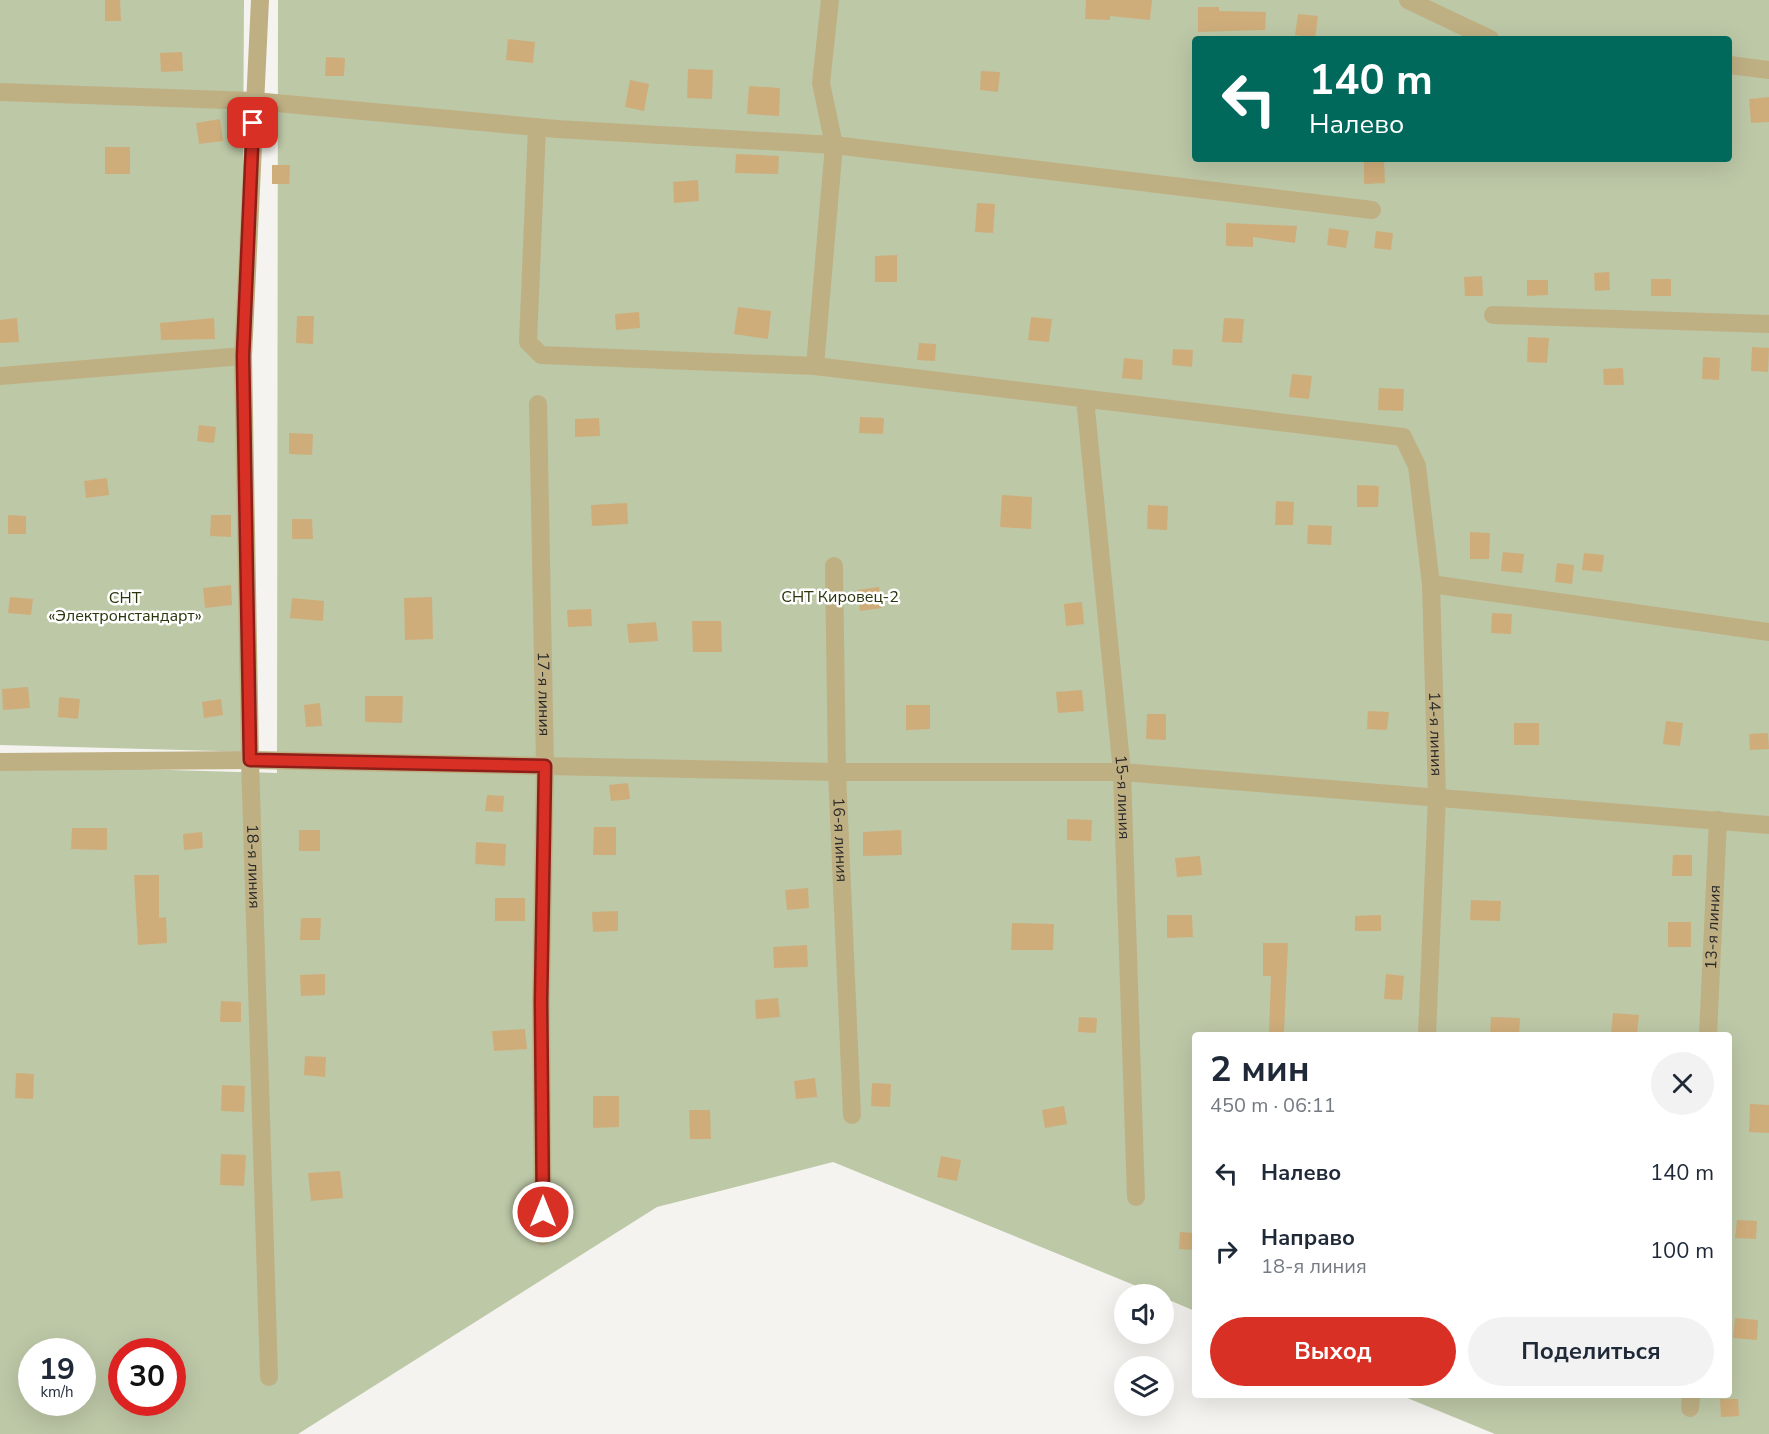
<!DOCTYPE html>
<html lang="ru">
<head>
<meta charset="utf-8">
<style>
  body { margin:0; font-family:"Nunito Sans",sans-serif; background:#f2f2f3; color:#1f2937; height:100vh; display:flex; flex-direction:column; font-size:22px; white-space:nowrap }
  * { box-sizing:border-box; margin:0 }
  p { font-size:20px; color:#747a83 }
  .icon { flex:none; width:33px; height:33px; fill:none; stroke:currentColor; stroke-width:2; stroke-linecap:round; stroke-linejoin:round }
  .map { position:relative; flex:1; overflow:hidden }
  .details { position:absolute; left:1192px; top:1032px; width:540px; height:366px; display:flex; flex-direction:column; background:#fff; border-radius:6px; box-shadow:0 6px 24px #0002 }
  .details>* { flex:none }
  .banner { position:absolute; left:1192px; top:36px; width:540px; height:126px; border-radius:6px; box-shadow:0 6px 24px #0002; background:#00695c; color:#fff; overflow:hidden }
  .fabs { position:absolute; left:1114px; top:1284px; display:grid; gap:12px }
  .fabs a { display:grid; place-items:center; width:60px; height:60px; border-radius:50%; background:#fff; box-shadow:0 6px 24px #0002; font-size:30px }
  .speed { position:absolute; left:18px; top:1338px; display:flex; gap:12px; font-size:30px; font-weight:700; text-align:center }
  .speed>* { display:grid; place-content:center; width:78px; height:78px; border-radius:50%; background:#fff; box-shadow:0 6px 24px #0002; line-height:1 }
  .speed small { font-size:15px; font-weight:400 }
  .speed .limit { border:9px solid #d22; background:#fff; color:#111 }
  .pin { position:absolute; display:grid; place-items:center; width:51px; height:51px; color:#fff; margin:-26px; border-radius:12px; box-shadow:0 3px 9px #0006 }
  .me { position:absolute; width:66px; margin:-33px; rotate:0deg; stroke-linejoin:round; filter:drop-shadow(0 0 4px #0008) }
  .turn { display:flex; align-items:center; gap:21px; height:126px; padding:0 18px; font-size:27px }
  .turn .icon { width:78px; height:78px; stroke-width:2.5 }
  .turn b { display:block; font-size:42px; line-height:51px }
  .round { display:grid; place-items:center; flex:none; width:63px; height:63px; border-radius:32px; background:#f2f2f3 }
  .summary { display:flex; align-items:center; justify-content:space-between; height:102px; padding:0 18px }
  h1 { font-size:36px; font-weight:700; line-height:45px }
  .cta { display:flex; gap:12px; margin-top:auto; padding:12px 18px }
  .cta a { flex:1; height:69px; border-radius:36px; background:#d93025; color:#fff; font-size:24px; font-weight:700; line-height:69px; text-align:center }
  .cta a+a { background:#f2f2f3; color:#1f2937 }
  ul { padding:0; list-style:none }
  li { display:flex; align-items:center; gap:18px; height:78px; padding:0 18px }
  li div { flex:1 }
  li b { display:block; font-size:22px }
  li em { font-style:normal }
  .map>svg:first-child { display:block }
  .green { fill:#bdc8a7; fill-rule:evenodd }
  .building { fill:#cfad7b }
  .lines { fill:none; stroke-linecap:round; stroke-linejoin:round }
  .street { stroke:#bfb084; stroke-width:18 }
  .route-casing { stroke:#8d1f18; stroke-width:15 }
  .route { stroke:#d93025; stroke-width:10 }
  .labels { text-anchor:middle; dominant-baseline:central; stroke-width:5; stroke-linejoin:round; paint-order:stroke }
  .park-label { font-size:16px; fill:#2b350b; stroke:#fff }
  .street-label { font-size:16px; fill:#2a2928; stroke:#fff }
</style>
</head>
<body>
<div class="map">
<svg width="1769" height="1434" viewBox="0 0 1769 1434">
  <rect width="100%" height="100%" fill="#f5f3ef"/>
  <!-- green -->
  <g class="green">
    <path d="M 0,0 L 244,0 L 242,339 L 254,752 L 0,745 Z"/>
    <path d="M 278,0 L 1769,0 L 1769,1434 L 1495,1434 L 1400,1395 L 1730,1395 L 1730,1035 L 1196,1035 L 1195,1311 L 1164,1298 L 1164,1294 L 1156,1294 L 833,1162 L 657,1207 L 298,1434 L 0,1434 L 0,765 L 277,773 ZM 1196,39 L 1730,39 L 1730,159 L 1196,159 ZM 32,1352 L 82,1352 L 82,1402 L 32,1402 ZM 122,1352 L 172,1352 L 172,1402 L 122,1402 Z"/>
  </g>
  <!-- building -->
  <g class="building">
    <path d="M 105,0 L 120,0 L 121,21 L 105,21 Z"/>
    <path d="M 1086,0 L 1152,0 L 1150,20 L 1110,16 L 1110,20 L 1085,19 Z"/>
    <path d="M 1198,7 L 1219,7 L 1219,11 L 1266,12 L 1265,30 L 1198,32 Z"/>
    <path d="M 1298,14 L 1318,16 L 1315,38 L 1295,35 Z"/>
    <path d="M 508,39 L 535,42 L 533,63 L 506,60 Z"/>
    <path d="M 182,52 L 183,71 L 161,72 L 160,53 Z"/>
    <path d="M 326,57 L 345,58 L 344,76 L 325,76 Z"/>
    <path d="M 688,69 L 713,70 L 712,99 L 687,98 Z"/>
    <path d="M 981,71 L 1000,72 L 998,92 L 980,90 Z"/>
    <path d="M 630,80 L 649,84 L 644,111 L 625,107 Z"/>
    <path d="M 749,86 L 780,88 L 779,116 L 747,114 Z"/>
    <path d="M 1769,97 L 1769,122 L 1751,123 L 1749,99 Z"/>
    <path d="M 220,119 L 223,141 L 199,144 L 196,123 Z"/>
    <rect x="105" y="147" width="25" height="27"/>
    <path d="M 736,154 L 779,156 L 778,174 L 735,173 Z"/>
    <path d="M 1384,160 L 1385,183 L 1364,184 L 1364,161 Z"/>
    <path d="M 272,165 L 290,165 L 289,184 L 272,184 Z"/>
    <path d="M 698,180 L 699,201 L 674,203 L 673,182 Z"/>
    <path d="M 977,203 L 995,204 L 993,233 L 975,232 Z"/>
    <path d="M 1226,223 L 1297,226 L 1295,243 L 1253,237 L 1253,247 L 1226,246 Z"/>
    <path d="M 1329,228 L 1349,231 L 1346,248 L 1327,245 Z"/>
    <path d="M 1376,231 L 1393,233 L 1391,250 L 1374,248 Z"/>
    <path d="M 897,255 L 897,282 L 875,282 L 875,256 Z"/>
    <path d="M 1609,272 L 1610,290 L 1595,291 L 1594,273 Z"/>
    <path d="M 1482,276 L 1483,296 L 1465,296 L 1464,277 Z"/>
    <rect x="1651" y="279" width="20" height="17"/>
    <path d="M 1527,280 L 1548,280 L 1548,295 L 1527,296 Z"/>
    <path d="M 738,307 L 771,311 L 768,339 L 734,334 Z"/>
    <path d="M 639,312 L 640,328 L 616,330 L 615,314 Z"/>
    <path d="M 297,316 L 314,316 L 313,344 L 296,343 Z"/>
    <path d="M 1031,317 L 1052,319 L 1049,342 L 1028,340 Z"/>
    <path d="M 17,318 L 19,342 L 0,343 L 0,320 Z"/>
    <path d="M 214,318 L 215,339 L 161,340 L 160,323 Z"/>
    <path d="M 1224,318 L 1244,319 L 1242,343 L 1222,342 Z"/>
    <path d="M 1528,337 L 1549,338 L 1547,363 L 1527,362 Z"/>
    <path d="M 919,343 L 936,344 L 935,361 L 917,360 Z"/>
    <path d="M 1752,347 L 1769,348 L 1768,372 L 1751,371 Z"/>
    <path d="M 1173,349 L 1193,350 L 1192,367 L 1172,365 Z"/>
    <path d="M 1703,357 L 1720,358 L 1719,380 L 1702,379 Z"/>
    <path d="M 1124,358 L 1143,360 L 1142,380 L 1122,378 Z"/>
    <path d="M 1623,368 L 1624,385 L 1604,385 L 1603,369 Z"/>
    <path d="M 1292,374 L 1312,376 L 1309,399 L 1289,397 Z"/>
    <path d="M 1379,388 L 1404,389 L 1403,411 L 1378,410 Z"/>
    <path d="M 860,417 L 884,418 L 883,434 L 859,433 Z"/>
    <path d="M 599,418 L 600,436 L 575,437 L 575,419 Z"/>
    <path d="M 199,425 L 216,427 L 214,443 L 197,441 Z"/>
    <path d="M 289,433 L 313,434 L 312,455 L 289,454 Z"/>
    <path d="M 107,478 L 109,495 L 86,498 L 84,481 Z"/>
    <path d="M 1357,485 L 1379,486 L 1378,507 L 1357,507 Z"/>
    <path d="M 1002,495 L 1032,497 L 1031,529 L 1000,527 Z"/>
    <path d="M 1276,501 L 1294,502 L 1293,525 L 1275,525 Z"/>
    <path d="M 627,503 L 628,524 L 592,526 L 591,505 Z"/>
    <path d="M 1148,505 L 1168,506 L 1167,530 L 1147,529 Z"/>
    <path d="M 8,515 L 26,516 L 26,534 L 8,534 Z"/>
    <path d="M 211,515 L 231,515 L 231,537 L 210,536 Z"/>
    <path d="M 292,519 L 312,519 L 313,539 L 292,539 Z"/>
    <path d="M 1308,525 L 1332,526 L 1331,545 L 1307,544 Z"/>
    <path d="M 1470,532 L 1490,533 L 1489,559 L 1470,559 Z"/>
    <path d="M 1503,552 L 1524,554 L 1522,573 L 1501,571 Z"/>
    <path d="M 1584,553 L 1604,555 L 1602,572 L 1582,570 Z"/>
    <path d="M 1557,563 L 1574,565 L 1572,584 L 1555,582 Z"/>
    <path d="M 231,585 L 232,605 L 205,608 L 203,588 Z"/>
    <path d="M 879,587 L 882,608 L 860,611 L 857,590 Z"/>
    <path d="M 10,597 L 33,599 L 31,615 L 8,613 Z"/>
    <path d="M 432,597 L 433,639 L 405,640 L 404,598 Z"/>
    <path d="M 292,598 L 324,601 L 323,621 L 290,618 Z"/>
    <path d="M 1082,602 L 1084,624 L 1066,626 L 1064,604 Z"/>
    <path d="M 591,609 L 592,626 L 568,627 L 567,610 Z"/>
    <path d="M 1492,613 L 1512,614 L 1511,634 L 1491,633 Z"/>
    <path d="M 692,621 L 721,621 L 722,652 L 693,652 Z"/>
    <path d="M 656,622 L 658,641 L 629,643 L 627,624 Z"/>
    <path d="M 28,687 L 30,708 L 3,710 L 2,689 Z"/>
    <path d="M 1082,690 L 1084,711 L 1058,713 L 1056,692 Z"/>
    <path d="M 365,696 L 403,696 L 402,723 L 365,722 Z"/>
    <path d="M 59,697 L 80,699 L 78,719 L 58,717 Z"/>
    <path d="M 221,699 L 223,715 L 204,718 L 202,702 Z"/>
    <path d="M 320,703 L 322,726 L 306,727 L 304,705 Z"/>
    <path d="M 906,705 L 930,705 L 930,729 L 906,730 Z"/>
    <path d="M 1368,711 L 1389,712 L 1387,730 L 1367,729 Z"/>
    <path d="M 1147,714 L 1166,714 L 1166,740 L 1146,739 Z"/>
    <path d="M 1666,721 L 1683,723 L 1680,746 L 1663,744 Z"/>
    <rect x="1514" y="723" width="25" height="22"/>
    <path d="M 1768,733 L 1769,749 L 1750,750 L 1749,734 Z"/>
    <path d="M 628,783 L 630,799 L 611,801 L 609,785 Z"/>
    <path d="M 487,795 L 504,796 L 503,812 L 485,811 Z"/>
    <path d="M 1067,819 L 1092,820 L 1091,841 L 1067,840 Z"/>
    <path d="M 594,827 L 616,827 L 616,855 L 593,855 Z"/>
    <path d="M 72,828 L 107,828 L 107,850 L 71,849 Z"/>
    <rect x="299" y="830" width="21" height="21"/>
    <path d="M 901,830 L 902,855 L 863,856 L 863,832 Z"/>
    <path d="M 202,832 L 203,848 L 184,850 L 183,834 Z"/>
    <path d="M 476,842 L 506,844 L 505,866 L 475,864 Z"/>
    <path d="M 1673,855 L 1692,855 L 1692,876 L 1672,876 Z"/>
    <path d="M 1200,856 L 1202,875 L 1177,877 L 1175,858 Z"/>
    <path d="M 134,875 L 159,875 L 159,918 L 166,917 L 167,943 L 138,945 Z"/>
    <path d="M 808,888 L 809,908 L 787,910 L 785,890 Z"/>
    <rect x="495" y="898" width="30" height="23"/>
    <path d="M 1471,900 L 1501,901 L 1500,921 L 1470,920 Z"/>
    <path d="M 618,911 L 618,931 L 593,932 L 592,912 Z"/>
    <path d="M 1167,915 L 1192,915 L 1193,937 L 1167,938 Z"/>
    <path d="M 1381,915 L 1381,931 L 1355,931 L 1355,916 Z"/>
    <path d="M 301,918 L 321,918 L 320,940 L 300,940 Z"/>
    <rect x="1668" y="922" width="23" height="25"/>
    <path d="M 1012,923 L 1054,924 L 1053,950 L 1011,950 Z"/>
    <path d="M 1263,943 L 1288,943 L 1284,1032 L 1269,1032 L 1271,976 L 1263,976 Z"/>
    <path d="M 807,945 L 808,967 L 774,968 L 773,947 Z"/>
    <path d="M 325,974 L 325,995 L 301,996 L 300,975 Z"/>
    <path d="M 1386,974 L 1404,976 L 1402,1000 L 1384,999 Z"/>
    <path d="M 778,998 L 780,1017 L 756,1019 L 755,1000 Z"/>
    <path d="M 221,1001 L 241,1002 L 241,1022 L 220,1022 Z"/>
    <path d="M 1613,1013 L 1639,1015 L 1637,1035 L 1611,1035 Z"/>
    <path d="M 1079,1017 L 1097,1018 L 1096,1033 L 1078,1032 Z"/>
    <path d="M 1491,1017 L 1520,1018 L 1519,1035 L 1490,1035 Z"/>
    <path d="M 525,1029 L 527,1049 L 494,1051 L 492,1031 Z"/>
    <path d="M 305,1056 L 326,1057 L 325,1077 L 304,1075 Z"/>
    <path d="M 16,1073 L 34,1074 L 33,1099 L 15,1098 Z"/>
    <path d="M 815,1078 L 817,1097 L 796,1099 L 794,1081 Z"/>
    <path d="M 872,1083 L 891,1084 L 890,1107 L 871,1106 Z"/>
    <path d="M 222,1085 L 245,1086 L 244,1112 L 221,1111 Z"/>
    <path d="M 593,1096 L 619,1096 L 619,1127 L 593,1128 Z"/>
    <path d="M 1750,1104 L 1769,1105 L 1769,1133 L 1749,1132 Z"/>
    <path d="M 1064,1106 L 1067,1124 L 1045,1128 L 1042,1110 Z"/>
    <path d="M 689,1110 L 710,1110 L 711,1139 L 690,1139 Z"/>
    <path d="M 221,1154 L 246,1155 L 244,1186 L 220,1185 Z"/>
    <path d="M 941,1156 L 961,1160 L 957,1181 L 937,1177 Z"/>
    <path d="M 340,1171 L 343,1198 L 311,1201 L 308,1173 Z"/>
    <path d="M 1737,1220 L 1757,1221 L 1756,1239 L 1735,1238 Z"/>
    <path d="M 1180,1232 L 1196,1233 L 1196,1250 L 1179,1249 Z"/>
    <path d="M 1735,1318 L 1758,1320 L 1757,1340 L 1733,1338 Z"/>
    <path d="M 1720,1399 L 1738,1399 L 1739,1416 L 1721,1417 Z"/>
  </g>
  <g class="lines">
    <!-- street -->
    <g class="street">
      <path id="s1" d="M 260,0 L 243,356 L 250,760 L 269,1377"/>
      <path d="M 1408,0 L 1490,39"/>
      <path d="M 1730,65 L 1769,70"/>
      <path d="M 0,92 L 254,101 L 557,129 L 834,145 L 1372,210"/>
      <path id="s2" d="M 537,127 L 528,342 L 541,355 L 815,366 L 1403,437 L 1417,466 L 1431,584 L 1437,797 L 1427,1035"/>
      <path d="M 1493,315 L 1769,324"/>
      <path d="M 815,366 L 834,145 L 821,83 L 830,0"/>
      <path d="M 0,376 L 243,356"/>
      <path id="s3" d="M 1085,399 L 1122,772 L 1136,1197"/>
      <path id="s4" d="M 538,404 L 545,766 L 541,1001 L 543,1236"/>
      <path id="s5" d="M 834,566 L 837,772 L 852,1115"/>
      <path d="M 1431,584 L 1769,632"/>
      <path d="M 0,762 L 250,760 L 837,772 L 1122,772 L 1769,825"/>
      <path id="s6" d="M 1708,1035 L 1718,820"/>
      <path d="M 1690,1408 L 1691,1395"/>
    </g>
  </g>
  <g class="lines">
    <defs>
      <path id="route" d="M 253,123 L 243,356 L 250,760 L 545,766 L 541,1001 L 543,1212"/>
    </defs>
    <!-- route casing -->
    <use href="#route" class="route-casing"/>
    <!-- route -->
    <use href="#route" class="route"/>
  </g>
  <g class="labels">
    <!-- park labels -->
    <g class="park-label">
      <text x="840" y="597">СНТ Кировец-2</text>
      <text x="125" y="598">СНТ<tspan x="125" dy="18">«Электронстандарт»</tspan></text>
    </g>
    <!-- street labels -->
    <g class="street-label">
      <text stroke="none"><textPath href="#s4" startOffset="290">17-я линия</textPath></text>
      <text stroke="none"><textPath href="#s2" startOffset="1401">14-я линия</textPath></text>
      <text stroke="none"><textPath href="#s3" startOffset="400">15-я линия</textPath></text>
      <text stroke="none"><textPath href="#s5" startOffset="274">16-я линия</textPath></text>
      <text stroke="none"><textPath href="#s1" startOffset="867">18-я линия</textPath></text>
      <text stroke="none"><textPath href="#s6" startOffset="108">13-я линия</textPath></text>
    </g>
  </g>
</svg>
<div class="fabs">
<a><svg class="icon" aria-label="sound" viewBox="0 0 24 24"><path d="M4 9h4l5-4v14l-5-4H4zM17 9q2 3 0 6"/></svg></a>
<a><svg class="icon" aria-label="layers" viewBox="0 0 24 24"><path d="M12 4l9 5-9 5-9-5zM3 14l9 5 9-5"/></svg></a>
</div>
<div class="speed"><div>19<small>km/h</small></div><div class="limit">30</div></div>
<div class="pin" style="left:253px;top:123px;background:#d93025"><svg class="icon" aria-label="arrive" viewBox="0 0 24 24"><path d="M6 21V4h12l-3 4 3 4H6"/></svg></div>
<svg class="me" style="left:543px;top:1212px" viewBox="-20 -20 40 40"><circle r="17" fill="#d93025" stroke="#fff" stroke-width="3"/><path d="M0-11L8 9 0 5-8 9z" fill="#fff"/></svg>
<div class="banner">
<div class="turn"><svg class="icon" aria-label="left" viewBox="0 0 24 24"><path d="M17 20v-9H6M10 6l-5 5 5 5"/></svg><div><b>140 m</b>Налево</div></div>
</div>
<section class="details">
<div class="summary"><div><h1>2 мин</h1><p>450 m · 06:11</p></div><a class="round"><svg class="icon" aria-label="close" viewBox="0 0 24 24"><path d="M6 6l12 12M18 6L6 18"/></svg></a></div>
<ul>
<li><svg class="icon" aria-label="left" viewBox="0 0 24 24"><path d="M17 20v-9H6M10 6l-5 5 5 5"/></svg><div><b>Налево</b></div><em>140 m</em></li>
<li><svg class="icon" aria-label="right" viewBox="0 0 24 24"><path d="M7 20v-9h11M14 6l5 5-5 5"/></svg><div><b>Направо</b><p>18-я линия</p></div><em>100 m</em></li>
</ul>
<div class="cta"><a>Выход</a><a>Поделиться</a></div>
</section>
</div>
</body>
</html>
